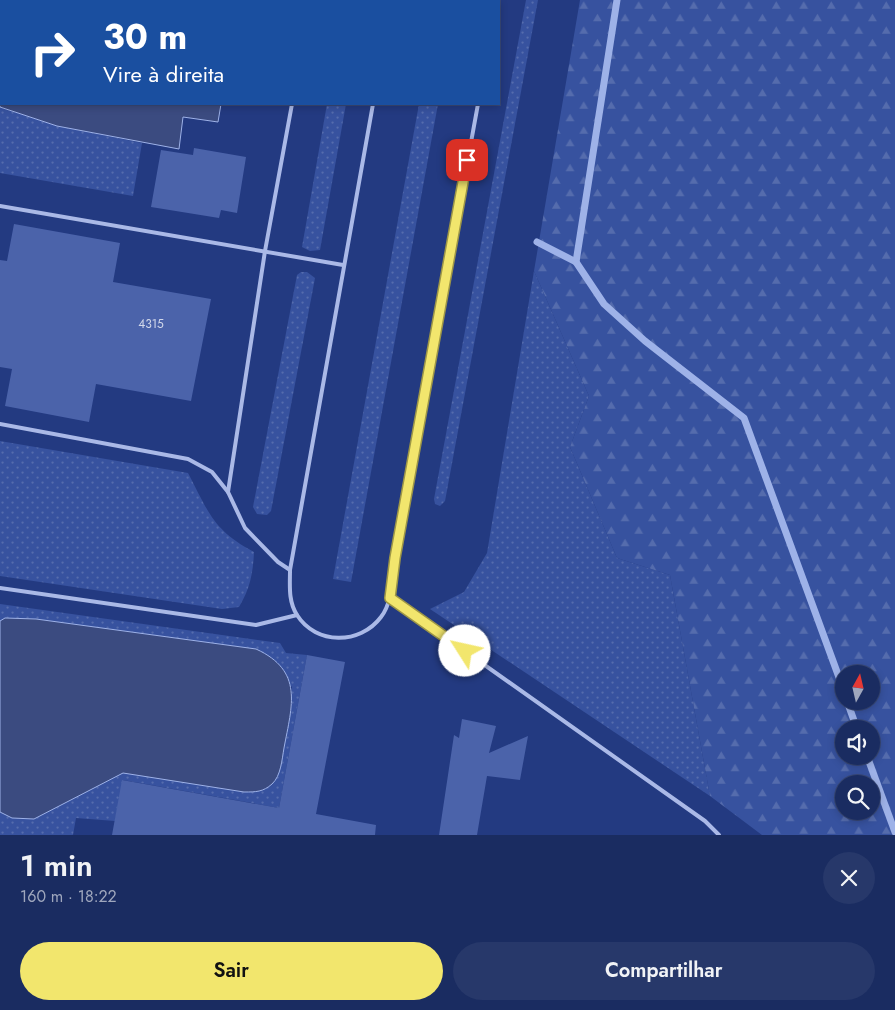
<!DOCTYPE html>
<html lang="pt">
<head>
<meta charset="utf-8">
<style>
  body { margin:0; font-family:Jost,sans-serif; background:#27386a; color:#f1f3f6; height:100vh; display:flex; flex-direction:column; font-size:19px; white-space:nowrap }
  * { box-sizing:border-box; margin:0 }
  p { font-size:16px; color:#9fa7bd }
  .icon { flex:none; width:28px; height:28px; fill:none; stroke:currentColor; stroke-width:2; stroke-linecap:round; stroke-linejoin:round }
  .map { position:relative; height:835px; overflow:hidden }
  .drawer { display:flex; flex-direction:column; background:#1a2c61; flex:1 }
  .drawer>* { flex:none }
  .guide { position:absolute; left:0px; top:0px; width:500px; height:105px; box-shadow:0 2px 8px #0003,0 0 0 1px #384876; background:#1a4fa0; color:#fff; overflow:hidden }
  .needle { width:32px; rotate:8deg }
  .tools { position:absolute; left:835px; top:665px; display:grid; gap:10px }
  .tools a { display:grid; place-items:center; width:45px; height:45px; border-radius:50%; background:#1a2c61; box-shadow:0 2px 8px #0003,0 0 0 1px #384876; font-size:25px }
  .pin { position:absolute; display:grid; place-items:center; width:42px; height:42px; color:#fff; margin:-21px; border-radius:10px; box-shadow:0 2px 8px #0006 }
  .me { position:absolute; width:55px; margin:-28px; rotate:305deg; stroke-linejoin:round; filter:drop-shadow(0 0 4px #0008) }
  .turn { display:flex; align-items:center; gap:18px; height:105px; padding:0 20px; font-size:22px }
  .turn .icon { width:65px; height:65px; stroke-width:2.5 }
  .turn b { display:block; font-size:35px; line-height:42px }
  .round { display:grid; place-items:center; flex:none; width:52px; height:52px; border-radius:26px; background:#27386a }
  .head { display:flex; align-items:center; justify-content:space-between; height:85px; padding:0 20px }
  h1 { font-size:30px; font-weight:600; line-height:38px }
  .cta { display:flex; gap:10px; margin-top:auto; padding:10px 20px }
  .cta a { flex:1; height:58px; border-radius:30px; background:#f2e66d; color:#111; font-size:20px; font-weight:600; line-height:58px; text-align:center }
  .cta a+a { background:#27386a; color:#f1f3f6 }
  .map>svg:first-child { display:block }
  .grass { fill:url(#grass-dots) }
  .forest { fill:url(#forest-firs); fill-rule:evenodd }
  .water { fill:#3b4b80; stroke:#9eb2e8 }
  .lines { fill:none; stroke-linecap:round; stroke-linejoin:round }
  .stream { stroke:#9eb2e8; stroke-width:7 }
  .building { fill:#4b63aa }
  .service { stroke:#aab9e7; stroke-width:4 }
  .route-casing { stroke:#9d9647; stroke-width:12 }
  .route { stroke:#f2e66d; stroke-width:9 }
  .labels { text-anchor:middle; dominant-baseline:central; stroke-width:4; stroke-linejoin:round; paint-order:stroke }
  .number-label { font-size:12px; fill:#d2d8ea }
</style>
</head>
<body>
<div class="map">
<svg width="895" height="835" viewBox="0 0 895 835">
  <defs>
    <pattern id="grass-dots" width="8" height="8" patternUnits="userSpaceOnUse" patternTransform="scale(1.25)"><rect width="8" height="8" fill="#37529f"/><path d="M2 2h.1M6 6h.1" fill="none" stroke="#556cad" stroke-width="1.8" stroke-linecap="round"/></pattern>
    <pattern id="forest-firs" width="22" height="20" patternUnits="userSpaceOnUse" patternTransform="scale(1.25)"><rect width="22" height="20" fill="#37529f"/><path d="M5 1l3.5 6h-7zM16 11l3.5 6h-7z" fill="#556cad"/></pattern>
  </defs>
  <rect width="100%" height="100%" fill="#233a81"/>
  <!-- grass -->
  <g class="grass">
    <path d="M 526,0 L 538,0 L 445,501 L 440,506 L 435,504 L 434,499 Z"/>
    <path d="M 327,104 L 346,104 L 320,250 L 310,251 L 302,247 Z"/>
    <path d="M 419,104 L 438,104 L 351,582 L 333,579 Z"/>
    <path d="M 0,107 L 57,126 L 142,143 L 133,196 L 0,173 Z"/>
    <path d="M 534,271 L 589,396 L 570,447 L 617,558 L 670,575 L 710,796 L 430,609 L 464,592 L 487,553 Z"/>
    <path d="M 301,272 L 307,272 L 315,278 L 271,511 L 267,515 L 257,514 L 253,507 L 297,275 Z"/>
    <path d="M 0,441 L 188,473 C 209,513 213,530 254,552 C 253,573 250,589 239,607 L 222,609 L 0,576 Z"/>
    <path d="M 0,604 L 280,643 L 286,653 L 307,655 L 279,808 L 123,780 L 115,821 L 76,818 L 73,835 L 0,835 L 0,812 L 12,818 L 34,819 L 123,772 L 244,792 L 279,771 L 292,705 L 292,687 L 256,649 L 36,619 L 5,618 L 0,621 Z"/>
  </g>
  <!-- forest -->
  <path class="forest" d="M 580,0 L 895,0 L 895,835 L 762,835 L 710,796 L 670,575 L 617,558 L 570,447 L 589,396 L 534,271 ZM 844,674 L 871,674 L 871,701 L 844,701 ZM 844,729 L 871,729 L 871,756 L 844,756 ZM 844,784 L 871,784 L 871,811 L 844,811 Z"/>
  <!-- water -->
  <g class="water">
    <path d="M 0,0 L 88,1 L 1,1 L 1,104 L 221,104 L 218,122 L 183,117 L 179,149 L 57,126 L 0,107 Z"/>
    <path d="M 114,0 L 251,0 L 252,1 L 113,1 Z"/>
    <path d="M 5,618 L 36,619 L 256,649 C 304,671 292,705 284,748 C 282,759 281,776 272,784 C 263,792 256,792 244,792 L 123,773 L 34,819 L 12,818 L 0,812 L 0,621 Z"/>
  </g>
  <g class="lines">
    <!-- stream -->
    <g class="stream">
      <path d="M 537,242 L 576,262 L 604,304 L 645,341 L 744,418 L 844,691"/>
      <path d="M 576,262 L 617,0"/>
      <path d="M 847,701 L 857,729"/>
      <path d="M 867,756 L 895,832"/>
    </g>
  </g>
  <!-- building -->
  <g class="building">
    <path d="M 194,148 L 246,157 L 237,213 L 221,210 L 219,218 L 151,207 L 161,150 L 193,155 Z"/>
    <path d="M 14,224 L 120,243 L 113,282 L 211,299 L 191,401 L 96,384 L 89,422 L 5,406 L 12,369 L 0,367 L 0,260 L 7,261 Z"/>
    <path d="M 307,655 L 345,662 L 316,814 L 376,825 L 375,835 L 112,835 L 122,780 L 279,808 Z"/>
    <path d="M 462,719 L 496,726 L 489,753 L 528,736 L 520,780 L 487,776 L 477,835 L 439,835 L 454,735 L 459,738 Z"/>
  </g>
  <g class="lines">
    <!-- service -->
    <g class="service">
      <path d="M 310,1 L 311,0"/>
      <path d="M 393,1 L 393,0"/>
      <path d="M 496,1 L 496,0"/>
      <path d="M 373,104 L 290,570 C 290,585 288,601 297,615 C 316,645 360,645 381,617 C 393,602 392,577 395,558 L 478,104"/>
      <path d="M 0,206 L 343,265"/>
      <path d="M 0,424 L 188,459 L 212,472 L 228,492"/>
      <path d="M 290,570 L 278,562 L 245,528 L 228,492 L 265,251 L 292,104"/>
      <path d="M 0,588 L 256,625 L 297,615"/>
      <path d="M 390,598 L 705,821 L 719,835"/>
    </g>
  </g>
  <g class="lines">
    <defs>
      <path id="route" d="M 465,651 L 390,598 L 395,558 L 467,160"/>
    </defs>
    <!-- route casing -->
    <use href="#route" class="route-casing"/>
    <!-- route -->
    <use href="#route" class="route"/>
  </g>
  <g class="labels">
    <!-- number labels -->
    <g class="number-label">
      <text x="151" y="324">4315</text>
    </g>
  </g>
</svg>
<div class="tools">
<a><svg class="needle" viewBox="-14 -14 28 28"><path d="M0-13l5 13h-10z" fill="#e53935"/><path d="M0 13l5-13h-10z" fill="#9fa7bd"/></svg></a>
<a><svg class="icon" aria-label="sound" viewBox="0 0 24 24"><path d="M4 9h4l5-4v14l-5-4H4zM17 9q2 3 0 6"/></svg></a>
<a><svg class="icon" aria-label="search" viewBox="0 0 24 24"><circle cx="10" cy="10" r="6"/><path d="M15 15l6 6"/></svg></a>
</div>
<div class="pin" style="left:467px;top:160px;background:#d93025"><svg class="icon" aria-label="arrive" viewBox="0 0 24 24"><path d="M6 21V4h12l-3 4 3 4H6"/></svg></div>
<svg class="me" style="left:465px;top:651px" viewBox="-20 -20 40 40"><circle r="19" fill="#fff"/><path d="M0-13L10 11 0 6-10 11z" fill="#f2e66d"/></svg>
<div class="guide">
<div class="turn"><svg class="icon" aria-label="right" viewBox="0 0 24 24"><path d="M7 20v-9h11M14 6l5 5-5 5"/></svg><div><b>30 m</b>Vire à direita</div></div>
</div>
</div>
<section class="drawer">
<div class="head"><div><h1>1 min</h1><p>160 m · 18:22</p></div><a class="round"><svg class="icon" aria-label="close" viewBox="0 0 24 24"><path d="M6 6l12 12M18 6L6 18"/></svg></a></div>
<div class="cta"><a>Sair</a><a>Compartilhar</a></div>
</section>
</body>
</html>
